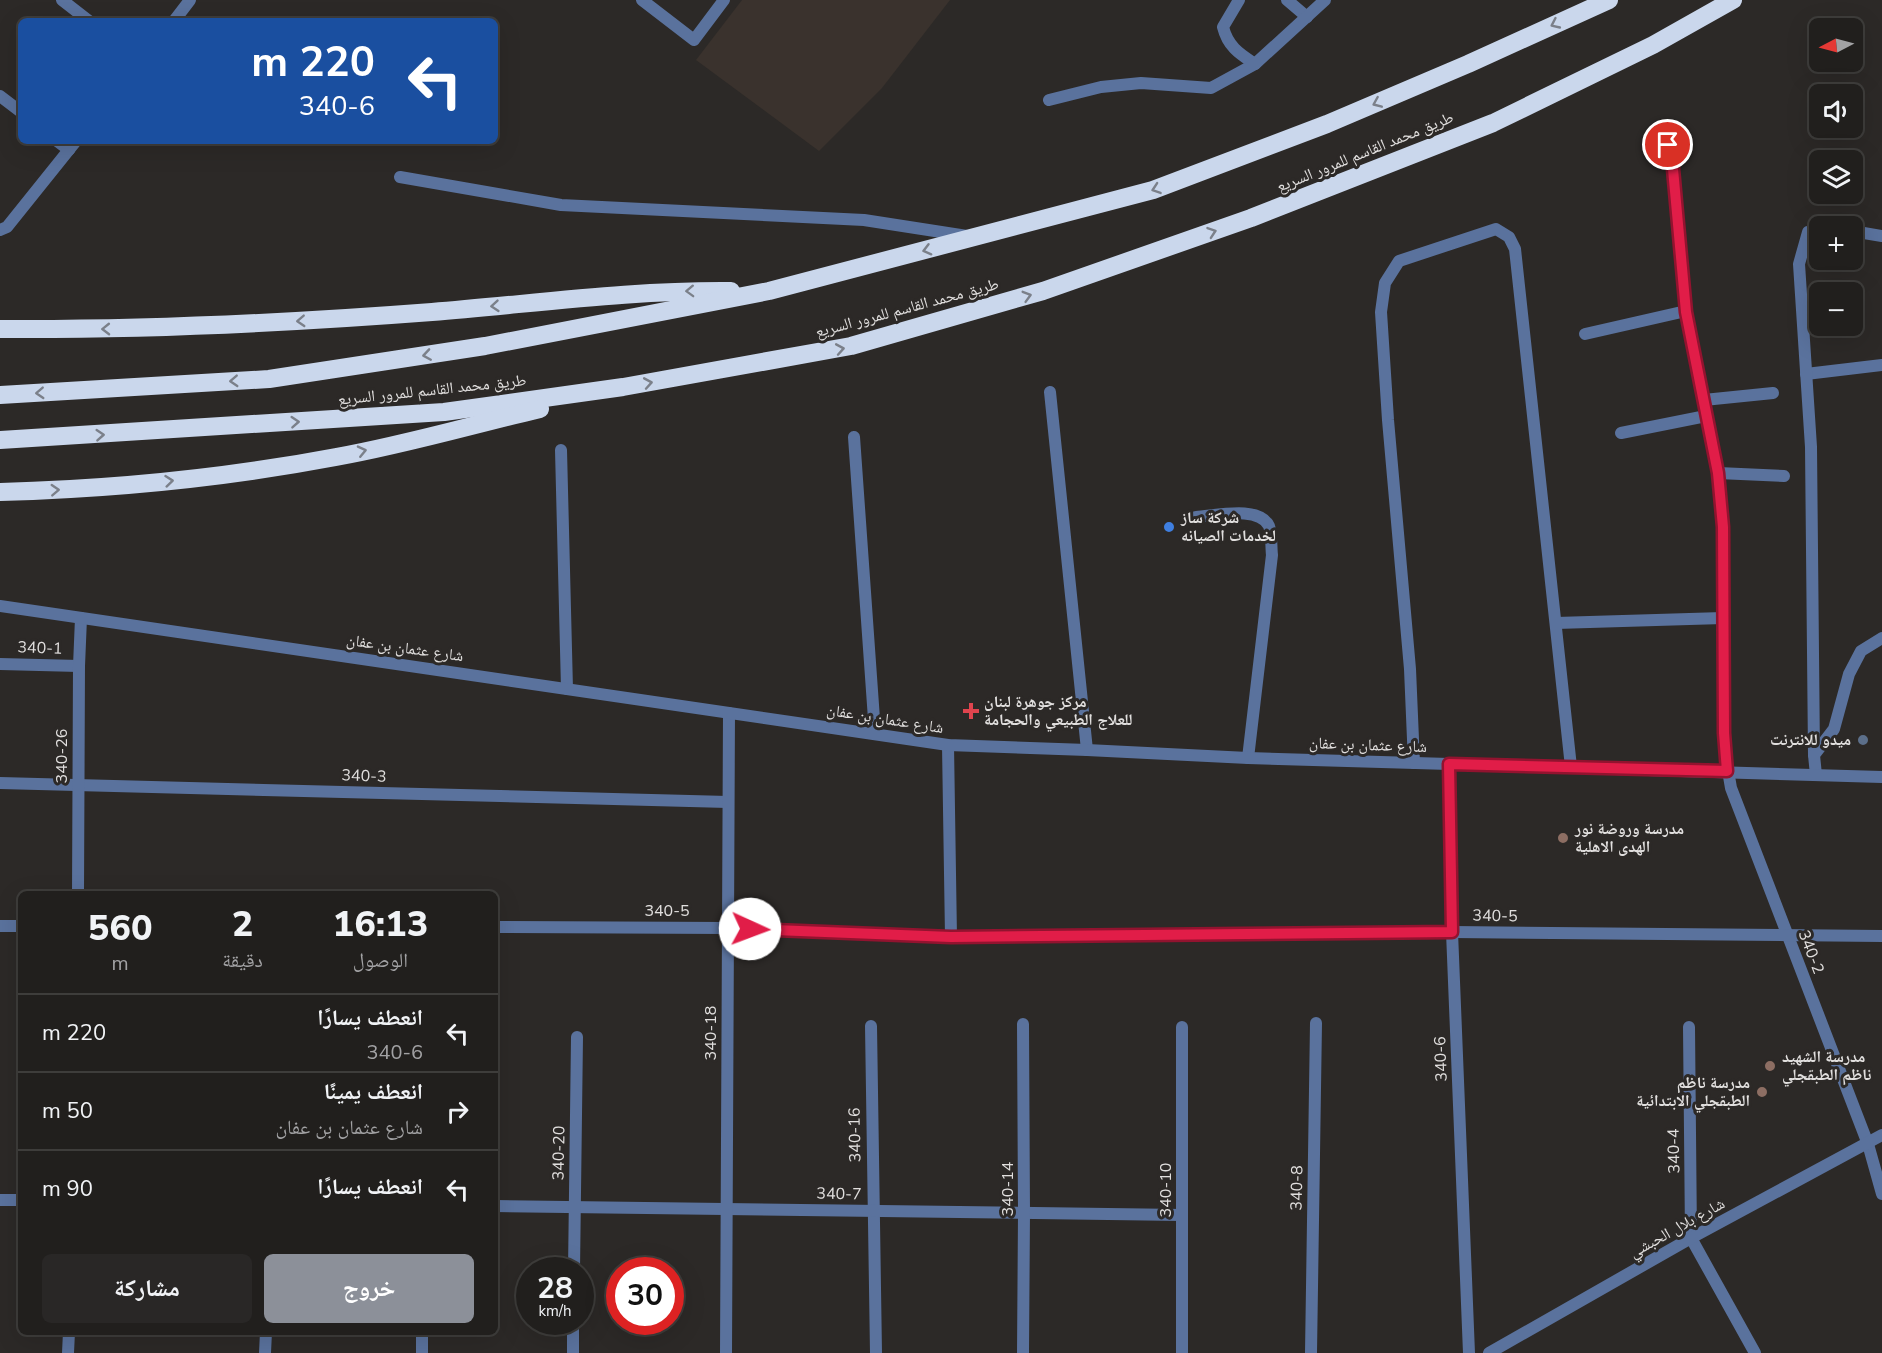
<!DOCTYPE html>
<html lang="ar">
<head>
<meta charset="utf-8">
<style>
  body { margin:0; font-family:"Nunito Sans","Noto Naskh Arabic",sans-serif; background:#292726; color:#f1f3f6; direction:rtl; height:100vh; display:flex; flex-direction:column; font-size:22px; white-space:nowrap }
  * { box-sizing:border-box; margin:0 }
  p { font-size:20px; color:#a2a2a4 }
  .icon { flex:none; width:33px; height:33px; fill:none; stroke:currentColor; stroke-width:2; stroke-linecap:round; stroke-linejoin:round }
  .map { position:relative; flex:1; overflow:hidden; direction:ltr }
  .drawer { position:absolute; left:18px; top:891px; width:480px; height:444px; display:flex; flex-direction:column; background:#211f1d; border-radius:9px; box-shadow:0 6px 24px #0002,0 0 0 2px #3e3d3b; direction:rtl }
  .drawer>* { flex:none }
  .top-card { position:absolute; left:18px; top:18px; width:480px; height:126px; border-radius:9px; box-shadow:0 6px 24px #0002,0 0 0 2px #3e3d3b; direction:rtl; background:#1a4fa0; color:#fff; overflow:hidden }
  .needle { width:39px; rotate:264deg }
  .buttons { position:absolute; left:1809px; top:18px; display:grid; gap:12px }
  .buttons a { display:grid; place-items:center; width:54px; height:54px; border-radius:9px; background:#211f1d; box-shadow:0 6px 24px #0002,0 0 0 2px #3e3d3b; font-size:30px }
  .speed { position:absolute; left:516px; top:1257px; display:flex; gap:12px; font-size:30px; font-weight:700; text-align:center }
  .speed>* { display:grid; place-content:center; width:78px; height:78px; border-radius:50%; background:#211f1d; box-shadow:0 6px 24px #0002,0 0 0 2px #3e3d3b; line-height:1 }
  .speed small { font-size:15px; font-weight:400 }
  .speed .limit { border:9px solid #d22; background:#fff; color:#111 }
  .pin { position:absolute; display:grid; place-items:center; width:51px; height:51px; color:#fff; margin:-26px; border:3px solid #fff; border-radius:50%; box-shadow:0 2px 6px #0007 }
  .me { position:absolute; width:66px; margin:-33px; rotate:92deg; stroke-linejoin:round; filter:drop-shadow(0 0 4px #0008) }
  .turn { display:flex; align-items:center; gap:21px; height:126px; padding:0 24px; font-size:27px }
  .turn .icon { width:78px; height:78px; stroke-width:2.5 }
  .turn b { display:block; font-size:42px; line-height:51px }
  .eta { display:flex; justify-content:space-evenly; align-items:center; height:102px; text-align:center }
  .eta b { font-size:36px; font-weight:800; line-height:42px }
  .button { display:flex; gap:12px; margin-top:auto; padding:12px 24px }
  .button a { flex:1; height:69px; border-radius:9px; background:#8c9099; color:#fff; font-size:24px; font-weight:800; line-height:69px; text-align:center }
  .button a+a { background:#292726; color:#f1f3f6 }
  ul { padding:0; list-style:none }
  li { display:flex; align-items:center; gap:18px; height:78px; padding:0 24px; border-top:2px solid #3e3d3b }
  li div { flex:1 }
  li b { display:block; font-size:22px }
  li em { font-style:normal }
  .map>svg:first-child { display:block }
  .built { fill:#3a322d }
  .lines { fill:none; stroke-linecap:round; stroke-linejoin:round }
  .service { stroke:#5a729d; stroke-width:12 }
  .minor { stroke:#5a729d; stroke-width:12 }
  .tertiary { stroke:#5a729d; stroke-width:12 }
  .motorway { stroke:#cad7ec; stroke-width:18 }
  .oneway { stroke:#7b808a }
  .route-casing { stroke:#92132f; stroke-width:15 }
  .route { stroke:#e11d48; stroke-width:10 }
  .shop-dot { fill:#3f7fe0; stroke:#2c2927; stroke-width:2 }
  .health-dot { fill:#e0444e; stroke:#2c2927; stroke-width:2 }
  .service-dot { fill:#5c6f8a; stroke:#2c2927; stroke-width:2 }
  .education-dot { fill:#8d6e63; stroke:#2c2927; stroke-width:2 }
  .labels { text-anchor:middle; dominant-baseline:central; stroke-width:6; stroke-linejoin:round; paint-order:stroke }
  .street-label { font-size:16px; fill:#e1dfde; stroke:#2c2927 }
  .poi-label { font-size:16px; font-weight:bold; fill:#e1dfde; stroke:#2c2927; text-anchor:start }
</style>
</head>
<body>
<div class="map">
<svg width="1882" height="1353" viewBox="0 0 1882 1353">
  <rect width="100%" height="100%" fill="#2c2927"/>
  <!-- built -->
  <path class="built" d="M 742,0 L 950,0 L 882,88 L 819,151 L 696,60 Z"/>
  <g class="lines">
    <!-- service -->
    <g class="service">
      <path d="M 1239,0 L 1223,27 C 1228,47 1240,54 1255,64"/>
      <path d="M 1287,0 L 1307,17"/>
      <path d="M 400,177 L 561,205 L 864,220 L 967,236"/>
      <path d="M 1852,231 L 1882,236"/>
      <path d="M 1806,374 L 1882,365"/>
      <path d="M 1814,755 L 1811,447 L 1799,264 L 1808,232 L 1820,230"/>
      <path d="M 1816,775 L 1814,755 L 1834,729 L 1849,674 L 1861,651 L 1882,638"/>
    </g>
    <!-- minor -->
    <g class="minor">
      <path d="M 62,0 L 89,21"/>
      <path d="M 642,0 L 694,40 L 724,0"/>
      <path d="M 174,21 L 190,0"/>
      <path d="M 0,96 L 21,112"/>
      <path d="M 1049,100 L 1101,87 L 1141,83 L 1211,88 L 1255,64 L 1325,0"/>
      <path d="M 1663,132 L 1672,158 L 1686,311 L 1718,473 L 1723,527 L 1725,753 L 1731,788 L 1868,1144 L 1882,1194"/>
      <path d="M 57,141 L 69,150"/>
      <path d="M 0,230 L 7,227 L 76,141"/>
      <path d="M 1585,334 L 1686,311"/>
      <path d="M 1050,392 L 1087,750"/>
      <path d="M 1704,400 L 1773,393"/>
      <path d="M 1621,433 L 1706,416"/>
      <path d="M 854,437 L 875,733"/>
      <path d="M 561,450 L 567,689"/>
      <path d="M 1718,473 L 1784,476"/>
      <path d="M 1196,517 C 1215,516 1259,505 1269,526 C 1272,534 1271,547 1272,555 L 1248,758"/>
      <path d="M 1556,623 L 1723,618"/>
      <path d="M 0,664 L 79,666"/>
      <path d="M 948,745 L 951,937"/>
      <path d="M 1414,763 L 1410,669 L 1388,420 L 1381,312 L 1385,283 L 1399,261 L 1496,229 L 1509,237 L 1515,249 L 1571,767"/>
      <path d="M 1449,764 L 1452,932 L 1469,1353"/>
      <path d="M 0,783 L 728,802"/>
      <path d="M 78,894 L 79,666 L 81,618"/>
      <path d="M 0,926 L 21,926"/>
      <path d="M 495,927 L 728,928 L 951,937 L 1452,932 L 1882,936"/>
      <path d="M 871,1026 L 876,1353"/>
      <path d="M 1689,1027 L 1691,1238 L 1755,1353"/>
      <path d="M 0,1200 L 21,1200"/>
      <path d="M 495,1206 L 1182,1215"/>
      <path d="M 574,1270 L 577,1037"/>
      <path d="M 68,1353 L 69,1332"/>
      <path d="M 265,1353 L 266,1332"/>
      <path d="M 422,1353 L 422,1332"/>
      <path d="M 573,1353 L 573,1322"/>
      <path d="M 726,1353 L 729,713"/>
      <path d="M 1023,1353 L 1024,1213 L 1023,1024"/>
      <path d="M 1182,1353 L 1182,1027"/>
      <path d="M 1311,1353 L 1316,1023"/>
      <path d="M 1489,1353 L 1691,1238 L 1882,1135"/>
    </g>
    <!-- tertiary -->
    <path class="tertiary" d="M 0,606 L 948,745 L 1087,750 L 1248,758 L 1882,777"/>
    <!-- motorway -->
    <g class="motorway">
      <path d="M 0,329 C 144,330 288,323 432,312 C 532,304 631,290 731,291"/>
      <path d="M 0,395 L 269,379 L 485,346 L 769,291 L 1153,190 L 1327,124 L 1468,64 L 1609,0"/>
      <path d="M 0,440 L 444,412 L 623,387 L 851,346 L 1043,291 L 1251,218 L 1493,123 L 1653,45 L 1733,0"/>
      <path d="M 0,492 C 113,489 225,478 336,457 C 404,445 472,425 540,409"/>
    </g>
  </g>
  <!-- one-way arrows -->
  <defs><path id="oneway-chevron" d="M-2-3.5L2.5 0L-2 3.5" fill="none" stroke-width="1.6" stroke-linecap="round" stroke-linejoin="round" transform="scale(1.5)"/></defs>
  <g class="oneway">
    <use href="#oneway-chevron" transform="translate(1555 24) rotate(155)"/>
    <use href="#oneway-chevron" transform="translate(1377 103) rotate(157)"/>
    <use href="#oneway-chevron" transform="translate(1156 189) rotate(161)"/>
    <use href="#oneway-chevron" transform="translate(1212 232) rotate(-19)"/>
    <use href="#oneway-chevron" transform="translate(927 250) rotate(165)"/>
    <use href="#oneway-chevron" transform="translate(690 291) rotate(178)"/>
    <use href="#oneway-chevron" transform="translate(1027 296) rotate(-16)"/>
    <use href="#oneway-chevron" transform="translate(495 306) rotate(175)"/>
    <use href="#oneway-chevron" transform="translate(301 321) rotate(177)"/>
    <use href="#oneway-chevron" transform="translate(106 329) rotate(179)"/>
    <use href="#oneway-chevron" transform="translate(840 349) rotate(-10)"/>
    <use href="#oneway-chevron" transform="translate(427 355) rotate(171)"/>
    <use href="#oneway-chevron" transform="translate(234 381) rotate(177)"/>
    <use href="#oneway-chevron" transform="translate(648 383) rotate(-10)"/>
    <use href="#oneway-chevron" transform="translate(40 393) rotate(177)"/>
    <use href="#oneway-chevron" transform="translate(295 422) rotate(-4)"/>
    <use href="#oneway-chevron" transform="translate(100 435) rotate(-4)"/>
    <use href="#oneway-chevron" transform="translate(362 451) rotate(-13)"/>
    <use href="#oneway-chevron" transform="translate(169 481) rotate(-6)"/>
    <use href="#oneway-chevron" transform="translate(55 490) rotate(-3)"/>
  </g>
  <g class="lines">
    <defs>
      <path id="route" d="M 750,929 L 951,937 L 1452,932 L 1449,764 L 1727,771 L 1724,733 L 1723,527 L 1718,473 L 1686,312 L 1672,158 L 1668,145"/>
    </defs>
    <!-- route casing -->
    <use href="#route" class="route-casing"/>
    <!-- route -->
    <use href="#route" class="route"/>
  </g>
  <!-- markers -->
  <circle class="shop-dot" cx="1169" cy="527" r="6"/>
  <path class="health-dot" d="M968 702h6v6h6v6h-6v6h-6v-6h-6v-6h6z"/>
  <circle class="service-dot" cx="1863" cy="740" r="6"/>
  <g class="education-dot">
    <circle cx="1563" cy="838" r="6"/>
    <circle cx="1770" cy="1066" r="6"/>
    <circle cx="1762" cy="1092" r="6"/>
  </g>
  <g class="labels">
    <!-- street labels -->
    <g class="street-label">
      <text transform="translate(1365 152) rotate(-22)">طريق محمد القاسم للمرور السريع</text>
      <text transform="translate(907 308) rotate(-15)">طريق محمد القاسم للمرور السريع</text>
      <text transform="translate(432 390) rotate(-6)">طريق محمد القاسم للمرور السريع</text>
      <text transform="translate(40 648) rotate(2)">340-1</text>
      <text transform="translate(405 648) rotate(8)">شارع عثمان بن عفان</text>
      <text transform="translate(885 719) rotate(9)">شارع عثمان بن عفان</text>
      <text transform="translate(1368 745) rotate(2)">شارع عثمان بن عفان</text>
      <text transform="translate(62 756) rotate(-90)">340-26</text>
      <text transform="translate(364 776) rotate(2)">340-3</text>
      <text x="667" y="911">340-5</text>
      <text transform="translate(1495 916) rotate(1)">340-5</text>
      <text transform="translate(1811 952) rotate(69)">340-2</text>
      <text transform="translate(711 1033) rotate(-90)">340-18</text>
      <text transform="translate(1441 1059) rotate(-92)">340-6</text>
      <text transform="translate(855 1135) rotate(-91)">340-16</text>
      <text transform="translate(1674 1151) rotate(-91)">340-4</text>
      <text transform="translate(559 1153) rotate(-89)">340-20</text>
      <text transform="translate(1297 1188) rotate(-89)">340-8</text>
      <text transform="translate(1008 1189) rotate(-90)">340-14</text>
      <text transform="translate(1166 1190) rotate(-90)">340-10</text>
      <text transform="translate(839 1194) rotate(1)">340-7</text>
      <text transform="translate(1677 1228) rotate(-29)">شارع بلال الحبشي</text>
    </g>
    <!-- poi labels -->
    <g class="poi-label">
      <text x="1181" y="518">شركة ساز<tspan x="1181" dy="18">لخدمات الصيانه</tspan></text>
      <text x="984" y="702">مركز جوهرة لبنان<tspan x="984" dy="18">للعلاج الطبيعي والحجامة</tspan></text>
      <text x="1851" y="740" text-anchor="end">ميدو للانترنت</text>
      <text x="1575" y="829">مدرسة وروضة نور<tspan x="1575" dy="18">الهدى الاهلية</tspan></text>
      <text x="1782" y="1057">مدرسة الشهيد<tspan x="1782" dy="18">ناظم الطبقجلي</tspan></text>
      <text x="1750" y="1083" text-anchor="end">مدرسة ناظم<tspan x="1750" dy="18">الطبقجلي الابتدائية</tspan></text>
    </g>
  </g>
</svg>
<div class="buttons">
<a><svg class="needle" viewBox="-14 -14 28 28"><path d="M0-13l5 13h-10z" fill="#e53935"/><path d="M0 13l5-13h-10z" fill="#a2a2a4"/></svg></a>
<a><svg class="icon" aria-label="sound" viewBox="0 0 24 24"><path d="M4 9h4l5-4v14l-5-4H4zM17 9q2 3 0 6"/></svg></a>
<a><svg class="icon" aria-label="layers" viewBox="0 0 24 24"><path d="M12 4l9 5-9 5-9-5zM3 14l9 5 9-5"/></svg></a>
<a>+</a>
<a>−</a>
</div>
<div class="speed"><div>28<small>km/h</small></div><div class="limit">30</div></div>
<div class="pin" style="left:1668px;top:145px;background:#d93025"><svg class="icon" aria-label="arrive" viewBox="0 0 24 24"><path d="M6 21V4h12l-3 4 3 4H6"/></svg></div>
<svg class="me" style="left:750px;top:929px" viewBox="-20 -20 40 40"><circle r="19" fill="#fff"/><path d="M0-13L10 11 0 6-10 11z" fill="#e11d48"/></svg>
<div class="top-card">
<div class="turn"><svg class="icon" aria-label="left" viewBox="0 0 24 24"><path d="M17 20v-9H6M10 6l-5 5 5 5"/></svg><div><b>220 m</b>340-6</div></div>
</div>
<section class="drawer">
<div class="eta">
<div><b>16:13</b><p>الوصول</p></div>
<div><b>2</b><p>دقيقة</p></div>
<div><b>560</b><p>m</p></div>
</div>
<ul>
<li><svg class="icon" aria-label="left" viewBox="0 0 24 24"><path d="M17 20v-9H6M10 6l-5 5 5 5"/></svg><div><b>انعطف يسارًا</b><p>340-6</p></div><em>220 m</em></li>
<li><svg class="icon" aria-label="right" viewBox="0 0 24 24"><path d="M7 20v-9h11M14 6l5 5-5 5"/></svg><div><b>انعطف يمينًا</b><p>شارع عثمان بن عفان</p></div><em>50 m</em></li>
<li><svg class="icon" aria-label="left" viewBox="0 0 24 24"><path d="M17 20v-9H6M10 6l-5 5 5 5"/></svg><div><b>انعطف يسارًا</b></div><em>90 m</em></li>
</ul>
<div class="button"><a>خروج</a><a>مشاركة</a></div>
</section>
</div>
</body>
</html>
